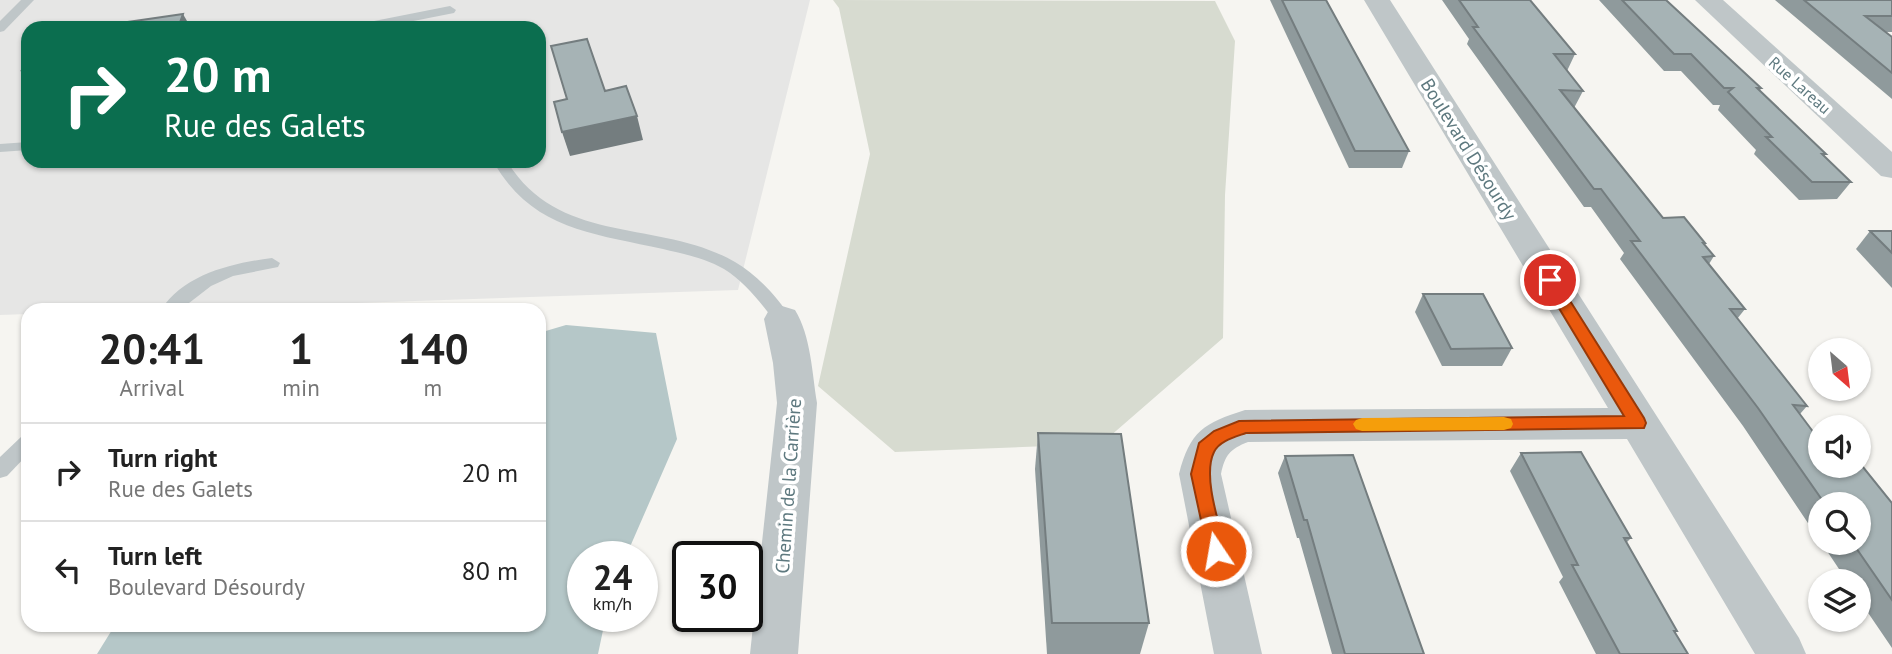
<!DOCTYPE html>
<html lang="en">
<head>
<meta charset="utf-8">
<style>
  body { margin:0; font-family:"PT Sans",sans-serif; background:#f6f6f6; color:#222; height:100vh; display:flex; flex-direction:column; font-size:26px; white-space:nowrap }
  * { box-sizing:border-box; margin:0 }
  p { font-size:23px; color:#767676 }
  .icon { flex:none; width:38px; height:38px; fill:none; stroke:currentColor; stroke-width:2; stroke-linecap:round; stroke-linejoin:round }
  .map { position:relative; flex:1; overflow:hidden }
  .panel { position:absolute; left:21px; top:303px; width:525px; height:329px; display:flex; flex-direction:column; background:#fff; border-radius:21px; box-shadow:0 2px 5px #0004 }
  .panel>* { flex:none }
  .guide { position:absolute; left:21px; top:21px; width:525px; height:147px; border-radius:21px; box-shadow:0 2px 5px #0004; background:#0b6e4f; color:#fff; overflow:hidden }
  .needle { width:46px; rotate:152deg }
  .buttons { position:absolute; left:1808px; top:338px; display:grid; gap:14px }
  .buttons a { display:grid; place-items:center; width:63px; height:63px; border-radius:50%; background:#fff; box-shadow:0 2px 5px #0004; font-size:35px }
  .speed { position:absolute; left:567px; top:541px; display:flex; gap:14px; font-size:35px; font-weight:700; text-align:center }
  .speed>* { display:grid; place-content:center; width:91px; height:91px; border-radius:50%; background:#fff; box-shadow:0 2px 5px #0004; line-height:1 }
  .speed small { font-size:18px; font-weight:400 }
  .speed .limit { border:4px solid #111; border-radius:10px; background:#fff; color:#111 }
  .pin { position:absolute; display:grid; place-items:center; width:60px; height:60px; color:#fff; margin:-30px; border:4px solid #fff; border-radius:50%; box-shadow:0 2px 7px #0007 }
  .me { position:absolute; width:77px; margin:-38px; rotate:348deg; stroke-linejoin:round; filter:drop-shadow(0 0 5px #0008) }
  .turn { display:flex; align-items:center; gap:24px; height:147px; padding:0 28px; font-size:32px }
  .turn .icon { width:91px; height:91px; stroke-width:2.5 }
  .turn b { display:block; font-size:49px; line-height:60px }
  .eta { display:flex; justify-content:space-evenly; align-items:center; height:119px; text-align:center }
  .eta b { font-size:42px; font-weight:600; line-height:49px }
  ul { padding:0; list-style:none }
  li { display:flex; align-items:center; gap:21px; height:98px; padding:0 28px; border-top:2px solid #e0e0e0 }
  li div { flex:1 }
  li b { display:block; font-size:26px }
  li em { font-style:normal }
  .map>svg:first-child { display:block }
  .built { fill:#e6e6e5; fill-rule:evenodd }
  .green { fill:#d7dbd0 }
  .water { fill:#b5c7c8 }
  .lines { fill:none; stroke-linecap:round; stroke-linejoin:round }
  .service { fill:#bfc6c8; fill-rule:evenodd }
  .minor { fill:#bfc6c8; fill-rule:evenodd }
  .wall { fill:#8f9a9c }
  .shaded-wall { fill:#747d7f }
  .building { fill:#a6b3b5; stroke:#747d7f; stroke-width:2 }
  .route { fill:#ea580c; stroke:#983908; stroke-width:2 }
  .slow { fill:#f59e0b }
  .labels { text-anchor:middle; dominant-baseline:central; stroke-width:7; stroke-linejoin:round; paint-order:stroke }
  .far-street-label { font-size:16px; fill:#5e797f; stroke:#fff }
  .street-label { font-size:19px; fill:#5e797f; stroke:#fff }
</style>
</head>
<body>
<div class="map">
<svg width="1892" height="654" viewBox="0 0 1892 654">
  <rect width="100%" height="100%" fill="#f6f5f1"/>
  <!-- built -->
  <path class="built" d="M 0,0 L 810,0 L 738,290 L 149,310 L 28,310 L 28,314 L 0,315 ZM 28,28 L 539,28 L 539,161 L 28,161 Z"/>
  <!-- green -->
  <path class="green" d="M 833,0 L 1215,1 L 1235,41 L 1225,195 L 1223,338 L 1101,444 L 895,452 L 818,386 L 870,154 L 839,8 Z"/>
  <!-- water -->
  <path class="water" d="M 566,325 L 656,333 L 677,439 L 626,556 L 583,556 L 583,616 L 606,616 L 598,654 L 97,654 L 115,625 L 539,625 L 539,333 Z"/>
  <g class="lines">
    <!-- service -->
    <g class="service">
      <path d="M 21,0 L 34,0 L 4,31 L 0,32 L 0,21 Z"/>
      <path d="M 450,6 L 456,10 L 454,13 L 378,28 L 353,28 L 359,24 Z"/>
      <path d="M 28,142 L 28,150 L 0,152 L 0,144 Z"/>
      <path d="M 493,161 L 507,161 C 559,247 660,218 735,262 C 757,275 778,297 791,319 L 782,325 L 776,323 C 761,303 745,282 724,269 C 705,258 683,254 663,249 C 592,233 532,230 493,161 Z"/>
      <path d="M 272,258 L 280,263 L 278,267 L 233,276 L 211,286 L 180,310 L 161,310 C 184,274 233,263 272,258 Z"/>
      <path d="M 28,434 L 28,454 L 7,476 L 0,478 L 0,457 L 21,437 Z"/>
    </g>
    <!-- minor -->
    <g class="minor">
      <path d="M 1364,0 L 1390,0 L 1799,638 L 1806,654 L 1755,654 L 1627,439 L 1248,442 C 1230,449 1225,455 1221,474 L 1262,654 L 1214,654 L 1179,474 C 1190,431 1204,423 1245,410 L 1608,408 Z"/>
      <path d="M 1695,0 L 1723,0 L 1892,152 L 1892,178 L 1881,176 Z"/>
      <path d="M 782,306 L 795,310 C 811,336 812,373 817,403 L 798,654 L 750,654 L 777,403 L 773,363 L 764,319 L 769,310 Z"/>
    </g>
  </g>
  <!-- wall -->
  <g class="wall">
    <path d="M 1270,0 L 1326,0 L 1409,151 L 1402,168 L 1349,168 Z"/>
    <path d="M 1442,0 L 1530,0 L 1575,54 L 1567,71 L 1583,91 L 1574,108 L 1663,218 L 1705,243 L 1704,244 L 1714,256 L 1709,264 L 1745,309 L 1737,319 L 1807,406 L 1800,414 L 1820,466 L 1892,503 L 1892,648 L 1858,598 L 1858,581 L 1847,581 L 1821,542 L 1858,542 L 1858,504 L 1820,504 L 1820,541 L 1743,426 L 1620,259 L 1624,253 L 1591,207 L 1584,207 L 1467,44 L 1469,39 Z"/>
    <path d="M 1599,0 L 1666,0 L 1761,88 L 1760,91 L 1826,154 L 1824,156 L 1851,182 L 1837,199 L 1799,200 L 1754,154 L 1756,150 L 1718,110 L 1720,105 L 1713,105 L 1681,71 L 1664,71 Z"/>
    <path d="M 1775,0 L 1892,0 L 1892,32 L 1886,32 L 1892,37 L 1892,99 Z"/>
    <path d="M 1870,231 L 1892,231 L 1892,288 L 1856,249 Z"/>
    <path d="M 1423,294 L 1512,348 L 1502,366 L 1442,366 L 1415,312 Z"/>
    <path d="M 1038,433 L 1149,623 L 1140,654 L 1047,654 L 1035,469 Z"/>
    <path d="M 1521,453 L 1631,538 L 1626,543 L 1677,631 L 1675,633 L 1688,654 L 1596,654 L 1559,582 L 1563,577 L 1510,471 Z"/>
    <path d="M 1285,456 L 1424,654 L 1332,654 L 1299,538 L 1297,538 L 1278,473 Z"/>
  </g>
  <!-- shaded-wall -->
  <g class="shaded-wall">
    <path d="M 183,14 L 191,28 L 178,28 Z"/>
    <path d="M 28,69 L 28,79 L 22,70 Z"/>
    <path d="M 637,116 L 643,140 L 570,156 L 562,132 Z"/>
  </g>
  <!-- building -->
  <g class="building">
    <path d="M 1282,0 L 1326,0 L 1409,151 L 1355,151 Z"/>
    <path d="M 1459,0 L 1530,0 L 1575,54 L 1554,54 L 1583,91 L 1560,90 L 1663,218 L 1684,217 L 1705,243 L 1703,243 L 1714,256 L 1703,257 L 1745,309 L 1730,309 L 1807,406 L 1793,405 L 1820,441 L 1820,466 L 1863,467 L 1892,503 L 1892,600 L 1852,542 L 1858,542 L 1858,504 L 1825,504 L 1758,408 L 1631,241 L 1640,241 L 1601,189 L 1594,189 L 1473,27 L 1478,27 Z"/>
    <path d="M 1622,0 L 1666,0 L 1761,88 L 1757,88 L 1826,154 L 1822,154 L 1851,182 L 1812,182 L 1766,137 L 1772,137 L 1728,92 L 1733,88 L 1724,88 L 1691,54 L 1674,54 Z"/>
    <path d="M 1804,0 L 1892,0 L 1892,16 L 1865,16 L 1892,37 L 1892,73 Z"/>
    <path d="M 183,14 L 178,28 L 86,28 Z"/>
    <path d="M 587,39 L 605,91 L 626,86 L 637,116 L 562,132 L 554,102 L 567,99 L 551,46 Z"/>
    <path d="M 28,58 L 28,69 L 22,70 Z"/>
    <path d="M 1870,231 L 1892,231 L 1892,253 Z"/>
    <path d="M 1423,294 L 1483,294 L 1512,348 L 1451,349 Z"/>
    <path d="M 1038,433 L 1121,434 L 1149,623 L 1052,623 Z"/>
    <path d="M 1581,452 L 1631,538 L 1624,538 L 1677,631 L 1674,631 L 1688,654 L 1620,654 L 1572,565 L 1578,565 L 1521,453 Z"/>
    <path d="M 1353,455 L 1424,654 L 1345,654 L 1307,520 L 1304,520 L 1285,456 Z"/>
  </g>
  <!-- route -->
  <path class="route" d="M 1550,275 L 1555,277 L 1644,418 L 1646,423 L 1644,428 L 1246,433 C 1235,437 1219,441 1214,452 C 1202,476 1220,526 1226,551 L 1223,557 L 1216,560 L 1209,557 L 1191,474 L 1199,443 L 1214,431 L 1239,421 L 1624,416 L 1542,280 Z"/>
  <!-- slow -->
  <path class="slow" d="M 1504,417 L 1511,419 L 1513,424 L 1511,428 L 1504,430 L 1362,431 L 1356,429 L 1353,424 L 1356,420 L 1362,418 Z"/>
  <g class="labels">
    <!-- far-street labels -->
    <g class="far-street-label">
      <text transform="translate(1800 85) rotate(42)">Rue Lareau</text>
    </g>
    <!-- street labels -->
    <g class="street-label">
      <text transform="translate(1469 149) rotate(58)">Boulevard Désourdy</text>
      <text transform="translate(788 486) rotate(-86)">Chemin de la Carrière</text>
    </g>
  </g>
</svg>
<div class="buttons">
<a><svg class="needle" viewBox="-14 -14 28 28"><path d="M0-13l5 13h-10z" fill="#e53935"/><path d="M0 13l5-13h-10z" fill="#767676"/></svg></a>
<a><svg class="icon" aria-label="sound" viewBox="0 0 24 24"><path d="M4 9h4l5-4v14l-5-4H4zM17 9q2 3 0 6"/></svg></a>
<a><svg class="icon" aria-label="search" viewBox="0 0 24 24"><circle cx="10" cy="10" r="6"/><path d="M15 15l6 6"/></svg></a>
<a><svg class="icon" aria-label="layers" viewBox="0 0 24 24"><path d="M12 4l9 5-9 5-9-5zM3 14l9 5 9-5"/></svg></a>
</div>
<div class="speed"><div>24<small>km/h</small></div><div class="limit">30</div></div>
<div class="pin" style="left:1550px;top:280px;background:#d93025"><svg class="icon" aria-label="arrive" viewBox="0 0 24 24"><path d="M6 21V4h12l-3 4 3 4H6"/></svg></div>
<svg class="me" style="left:1216px;top:551px" viewBox="-20 -20 40 40"><circle r="17" fill="#ea580c" stroke="#fff" stroke-width="3"/><path d="M0-11L8 9 0 5-8 9z" fill="#fff"/></svg>
<div class="guide">
<div class="turn"><svg class="icon" aria-label="right" viewBox="0 0 24 24"><path d="M7 20v-9h11M14 6l5 5-5 5"/></svg><div><b>20 m</b>Rue des Galets</div></div>
</div>
<section class="panel">
<div class="eta">
<div><b>20:41</b><p>Arrival</p></div>
<div><b>1</b><p>min</p></div>
<div><b>140</b><p>m</p></div>
</div>
<ul>
<li><svg class="icon" aria-label="right" viewBox="0 0 24 24"><path d="M7 20v-9h11M14 6l5 5-5 5"/></svg><div><b>Turn right</b><p>Rue des Galets</p></div><em>20 m</em></li>
<li><svg class="icon" aria-label="left" viewBox="0 0 24 24"><path d="M17 20v-9H6M10 6l-5 5 5 5"/></svg><div><b>Turn left</b><p>Boulevard Désourdy</p></div><em>80 m</em></li>
</ul>
</section>
</div>
</body>
</html>
